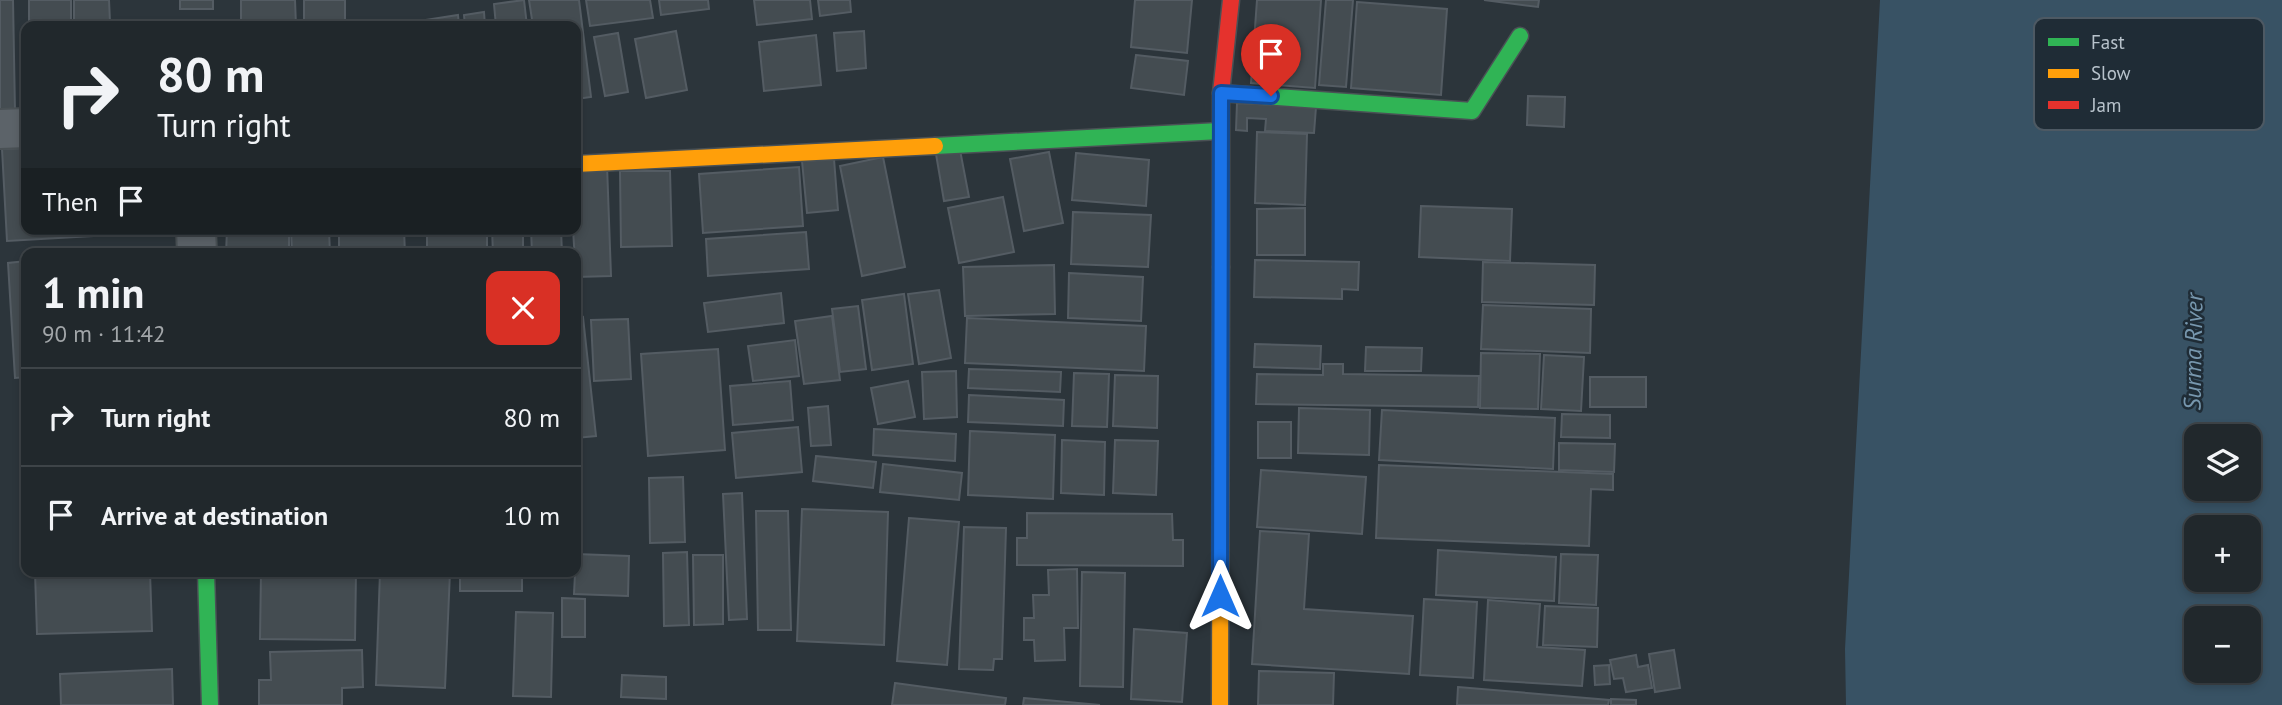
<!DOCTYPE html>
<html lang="en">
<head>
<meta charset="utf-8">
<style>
  body { margin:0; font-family:"PT Sans",sans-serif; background:#2d3438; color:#f1f3f6; height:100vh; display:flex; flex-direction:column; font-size:26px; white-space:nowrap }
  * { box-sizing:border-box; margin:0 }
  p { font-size:23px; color:#a2a6a9 }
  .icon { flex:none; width:38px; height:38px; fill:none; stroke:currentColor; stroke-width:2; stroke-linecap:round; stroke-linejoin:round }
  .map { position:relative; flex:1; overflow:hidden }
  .drawer { position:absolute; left:21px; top:248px; width:560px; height:329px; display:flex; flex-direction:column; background:#21282c; border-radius:14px; box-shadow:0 4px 10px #0003,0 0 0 2px #3e4448 }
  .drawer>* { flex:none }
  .banner { position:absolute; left:21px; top:21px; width:560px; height:214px; border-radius:14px; box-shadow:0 4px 10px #0003,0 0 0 2px #3e4448; background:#21282c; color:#f1f3f6; overflow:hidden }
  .controls { position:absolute; left:2184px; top:424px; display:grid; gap:14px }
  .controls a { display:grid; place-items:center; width:77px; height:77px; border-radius:14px; background:#21282c; box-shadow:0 4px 10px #0003,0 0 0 2px #3e4448; font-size:35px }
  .pin { position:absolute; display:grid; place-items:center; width:60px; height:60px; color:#fff; margin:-72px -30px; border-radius:50% 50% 50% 0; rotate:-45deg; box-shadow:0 0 7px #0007 }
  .pin .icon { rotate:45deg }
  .me { position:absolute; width:77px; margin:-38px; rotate:0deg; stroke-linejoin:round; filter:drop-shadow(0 0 5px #0008) }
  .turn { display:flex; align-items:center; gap:24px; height:147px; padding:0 21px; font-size:32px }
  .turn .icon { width:91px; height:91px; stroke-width:2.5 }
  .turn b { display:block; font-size:49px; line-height:60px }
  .then { display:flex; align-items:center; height:66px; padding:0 21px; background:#0003; gap:14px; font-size:26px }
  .round { display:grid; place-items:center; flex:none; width:74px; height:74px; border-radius:14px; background:#2d3438 }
  .summary { display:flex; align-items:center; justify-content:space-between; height:119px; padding:0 21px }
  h1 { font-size:42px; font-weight:600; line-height:52px }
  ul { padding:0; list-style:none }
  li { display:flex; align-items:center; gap:21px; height:98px; padding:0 21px; border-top:2px solid #3e4448 }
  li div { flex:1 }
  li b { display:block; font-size:26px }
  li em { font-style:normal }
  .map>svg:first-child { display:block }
  .water { fill:#385264; fill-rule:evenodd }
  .building { fill:#444c51; stroke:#545c63; stroke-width:2 }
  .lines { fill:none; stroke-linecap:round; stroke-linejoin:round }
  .street-casing { stroke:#4a5155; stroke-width:42 }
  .fast-casing { stroke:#4a5155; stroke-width:19 }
  .slow-casing { stroke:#4a5155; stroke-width:19 }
  .jam-casing { stroke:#4a5155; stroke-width:19 }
  .street { stroke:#5c6369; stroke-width:38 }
  .fast { stroke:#30b455; stroke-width:16 }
  .slow { stroke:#ff9f0a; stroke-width:16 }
  .jam { stroke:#e5322d; stroke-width:16 }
  .route-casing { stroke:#114b97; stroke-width:18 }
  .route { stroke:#1a73e8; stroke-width:12 }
  .labels { text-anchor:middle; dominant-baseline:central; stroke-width:5; stroke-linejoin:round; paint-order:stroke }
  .water-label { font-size:24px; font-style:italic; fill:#7797ae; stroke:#1f2c36 }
  .key { fill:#1f2c36; stroke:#4d5963; stroke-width:2 }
  .key-label { font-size:19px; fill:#b7c2cb }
</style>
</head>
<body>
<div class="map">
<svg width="2282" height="705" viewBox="0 0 2282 705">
  <rect width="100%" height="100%" fill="#2c353b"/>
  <!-- water -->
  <path class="water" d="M 1880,0 L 2282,0 L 2282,705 L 1846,705 L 1845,649 ZM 2196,436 L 2249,436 L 2249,488 L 2196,488 ZM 2196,527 L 2249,527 L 2249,579 L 2196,579 ZM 2196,618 L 2249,618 L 2249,670 L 2196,670 Z"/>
  <!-- building -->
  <g class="building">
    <path d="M 0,0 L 13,0 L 15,112 L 0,112 Z"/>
    <rect x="29" y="0" width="42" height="26"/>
    <path d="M 74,0 L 109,0 L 110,22 L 74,23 Z"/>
    <rect x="180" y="0" width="33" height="9"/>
    <path d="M 241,0 L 295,0 L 296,26 L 241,26 Z"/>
    <rect x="304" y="0" width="41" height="26"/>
    <path d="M 524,0 L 527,26 L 496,26 L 494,4 Z"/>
    <path d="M 529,0 L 579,0 L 591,97 L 576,99 L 576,26 L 533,26 Z"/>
    <path d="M 586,0 L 650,0 L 653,18 L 590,26 Z"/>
    <path d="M 659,0 L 708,0 L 709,9 L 661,15 Z"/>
    <path d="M 754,0 L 810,0 L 812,19 L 757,25 Z"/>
    <path d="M 818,0 L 850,0 L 851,12 L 820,16 Z"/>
    <path d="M 1135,0 L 1192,0 L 1187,53 L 1131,47 Z"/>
    <path d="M 1257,0 L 1321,0 L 1315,88 L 1251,83 Z"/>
    <path d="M 1326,0 L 1353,0 L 1346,87 L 1319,85 Z"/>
    <path d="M 1484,0 L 1539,0 L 1538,7 Z"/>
    <path d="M 1357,2 L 1447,9 L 1441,95 L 1351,88 Z"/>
    <path d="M 484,12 L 485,26 L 465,26 L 464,15 Z"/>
    <path d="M 458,15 L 459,26 L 426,26 L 425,20 Z"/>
    <path d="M 676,31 L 687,90 L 646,98 L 635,39 Z"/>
    <path d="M 864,31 L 866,68 L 837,71 L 834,33 Z"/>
    <path d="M 618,33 L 628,92 L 605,96 L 594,37 Z"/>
    <path d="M 816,35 L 821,85 L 764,91 L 759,42 Z"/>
    <path d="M 1136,55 L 1188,61 L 1184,95 L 1131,88 Z"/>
    <path d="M 1528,96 L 1565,97 L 1564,127 L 1527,125 Z"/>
    <path d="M 1237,103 L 1316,107 L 1314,133 L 1265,131 L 1266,119 L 1247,118 L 1247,131 L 1236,130 Z"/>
    <path d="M 1257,132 L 1307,134 L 1305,205 L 1255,203 Z"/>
    <path d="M 26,148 L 26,229 L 128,229 L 128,234 L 7,241 L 2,149 Z"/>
    <path d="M 960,150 L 969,197 L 944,201 L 936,154 Z"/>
    <path d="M 1049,152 L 1063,223 L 1024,231 L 1010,159 Z"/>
    <path d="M 1076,153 L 1149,160 L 1146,206 L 1072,200 Z"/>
    <path d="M 883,157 L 905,267 L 862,276 L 840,166 Z"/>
    <path d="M 834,159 L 838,210 L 807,213 L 802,161 Z"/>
    <path d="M 607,165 L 611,276 L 576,277 L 573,229 L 576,229 L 576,166 Z"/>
    <path d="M 799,167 L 803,226 L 703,233 L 699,174 Z"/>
    <path d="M 620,171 L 670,171 L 672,246 L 621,247 Z"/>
    <path d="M 1003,197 L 1014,252 L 959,263 L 948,208 Z"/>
    <path d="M 1421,206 L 1512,209 L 1510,261 L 1419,257 Z"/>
    <path d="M 1305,208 L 1305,255 L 1257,255 L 1257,209 Z"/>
    <path d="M 1073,212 L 1151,215 L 1148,267 L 1071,264 Z"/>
    <path d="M 227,229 L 289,229 L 289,254 L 226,254 Z"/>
    <path d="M 291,229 L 329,229 L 330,254 L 292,254 Z"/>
    <path d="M 339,229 L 404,229 L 405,254 L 339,254 Z"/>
    <rect x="427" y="229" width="60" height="25"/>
    <path d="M 492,229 L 523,229 L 523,254 L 493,254 Z"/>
    <path d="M 531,229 L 561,229 L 562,254 L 532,254 Z"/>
    <path d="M 806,232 L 809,269 L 708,276 L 706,239 Z"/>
    <path d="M 1255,260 L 1359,262 L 1358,290 L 1342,289 L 1342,299 L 1254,297 Z"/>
    <path d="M 26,261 L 26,377 L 15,378 L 8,263 Z"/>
    <path d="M 1483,262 L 1595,265 L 1594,305 L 1482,302 Z"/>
    <path d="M 1054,265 L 1055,314 L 965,316 L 963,267 Z"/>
    <path d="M 1069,273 L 1143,277 L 1141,321 L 1068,318 Z"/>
    <path d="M 939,290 L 951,358 L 919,364 L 908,294 Z"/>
    <path d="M 781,293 L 784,323 L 708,332 L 704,303 Z"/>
    <path d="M 904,294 L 913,364 L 872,370 L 862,300 Z"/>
    <path d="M 1483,305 L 1591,309 L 1590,353 L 1481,349 Z"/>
    <path d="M 858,306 L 866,369 L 840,372 L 832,309 Z"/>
    <path d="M 832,316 L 840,380 L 804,384 L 795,321 Z"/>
    <path d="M 583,317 L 596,436 L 576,438 L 576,318 Z"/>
    <path d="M 967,318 L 1146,326 L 1144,371 L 965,363 Z"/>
    <path d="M 628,319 L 631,379 L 594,381 L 591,320 Z"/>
    <path d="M 795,340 L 799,376 L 753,381 L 748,346 Z"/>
    <path d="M 1255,344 L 1321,346 L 1320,369 L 1254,367 Z"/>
    <path d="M 1366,347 L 1422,348 L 1421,371 L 1365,371 Z"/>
    <path d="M 718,349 L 725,450 L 648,456 L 641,354 Z"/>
    <path d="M 1481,353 L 1540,354 L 1538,409 L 1480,408 Z"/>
    <path d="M 1544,355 L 1584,357 L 1581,411 L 1541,409 Z"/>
    <path d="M 1323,364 L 1343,364 L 1343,374 L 1479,376 L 1478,407 L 1256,404 L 1257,374 L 1323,375 Z"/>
    <path d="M 969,369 L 1061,372 L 1060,392 L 968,388 Z"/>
    <path d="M 956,371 L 957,417 L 924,419 L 922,372 Z"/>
    <path d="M 1074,373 L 1109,374 L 1107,427 L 1072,426 Z"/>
    <path d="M 1115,375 L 1158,376 L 1157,428 L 1113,426 Z"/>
    <rect x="1590" y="377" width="56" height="30"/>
    <path d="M 790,381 L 793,420 L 733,425 L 730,386 Z"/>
    <path d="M 908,381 L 915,417 L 878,424 L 871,388 Z"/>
    <path d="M 969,395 L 1064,400 L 1063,426 L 968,422 Z"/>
    <path d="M 828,406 L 831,445 L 811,446 L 808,408 Z"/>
    <path d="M 1299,408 L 1370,410 L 1369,455 L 1298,453 Z"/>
    <path d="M 1382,410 L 1555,418 L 1553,469 L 1379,460 Z"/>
    <path d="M 1562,414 L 1610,415 L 1610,438 L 1561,437 Z"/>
    <rect x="1258" y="422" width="33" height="36"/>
    <path d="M 798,427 L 802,472 L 736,478 L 732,433 Z"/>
    <path d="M 874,429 L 956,434 L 955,461 L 873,455 Z"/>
    <path d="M 970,431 L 1055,435 L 1053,499 L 968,495 Z"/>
    <path d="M 1062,440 L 1105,442 L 1104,495 L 1061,493 Z"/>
    <path d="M 1115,440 L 1158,441 L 1156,495 L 1113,493 Z"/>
    <path d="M 1559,443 L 1615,444 L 1614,472 L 1559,470 Z"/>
    <path d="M 816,456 L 876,462 L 873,488 L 813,481 Z"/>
    <path d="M 883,464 L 962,473 L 959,500 L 880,492 Z"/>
    <path d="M 1379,465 L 1613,474 L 1613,490 L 1591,489 L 1589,546 L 1376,538 Z"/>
    <path d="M 1261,470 L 1366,477 L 1362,534 L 1257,527 Z"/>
    <path d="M 683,477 L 685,542 L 650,543 L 649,478 Z"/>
    <path d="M 742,493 L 747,619 L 729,620 L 723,494 Z"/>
    <path d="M 802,509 L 888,512 L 884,645 L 797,641 Z"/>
    <path d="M 756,511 L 788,511 L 791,630 L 758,630 Z"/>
    <path d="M 1027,513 L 1172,514 L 1173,540 L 1183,540 L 1183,566 L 1017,565 L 1017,538 L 1027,538 Z"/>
    <path d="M 909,518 L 959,522 L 947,665 L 897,661 Z"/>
    <path d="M 964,527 L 1006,528 L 1002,659 L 994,659 L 993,670 L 959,669 Z"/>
    <path d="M 1260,531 L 1309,534 L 1304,609 L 1413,616 L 1409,674 L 1252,664 Z"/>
    <path d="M 1438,550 L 1556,557 L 1554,601 L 1436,595 Z"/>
    <path d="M 687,552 L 689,625 L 664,626 L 663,553 Z"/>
    <path d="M 576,554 L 629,556 L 628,596 L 574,594 Z"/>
    <path d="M 1561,554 L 1598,555 L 1596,605 L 1559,603 Z"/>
    <path d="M 693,555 L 723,555 L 723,624 L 694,625 Z"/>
    <path d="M 1077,569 L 1078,628 L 1064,628 L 1065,660 L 1035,661 L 1034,640 L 1024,640 L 1024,618 L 1034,618 L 1033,595 L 1049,595 L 1048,570 Z"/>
    <path d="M 35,572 L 150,572 L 152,631 L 37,634 Z"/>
    <path d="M 261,572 L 356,572 L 355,640 L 260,639 Z"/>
    <path d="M 380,572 L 450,572 L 445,688 L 376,685 Z"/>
    <rect x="460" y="572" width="62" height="19"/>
    <path d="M 1082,572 L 1125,573 L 1123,687 L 1080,686 Z"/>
    <path d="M 562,598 L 585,599 L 585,637 L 562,637 Z"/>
    <path d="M 1424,599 L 1477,602 L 1473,678 L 1420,675 Z"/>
    <path d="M 1488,600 L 1540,604 L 1537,647 L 1585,650 L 1582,686 L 1484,680 Z"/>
    <path d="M 1545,606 L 1598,608 L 1597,647 L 1543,645 Z"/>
    <path d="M 516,612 L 553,613 L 551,697 L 513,696 Z"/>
    <path d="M 1134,629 L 1187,633 L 1182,702 L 1131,699 Z"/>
    <path d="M 362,650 L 363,687 L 342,688 L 342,705 L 259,705 L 259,680 L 271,680 L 270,652 Z"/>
    <path d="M 1674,650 L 1680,688 L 1655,692 L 1649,654 Z"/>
    <path d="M 1636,655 L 1638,667 L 1648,665 L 1652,688 L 1626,692 L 1623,678 L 1614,679 L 1610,660 Z"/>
    <path d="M 1609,665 L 1610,684 L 1595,685 L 1594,666 Z"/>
    <path d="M 172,669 L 173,705 L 61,705 L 60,674 Z"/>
    <path d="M 1259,671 L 1334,673 L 1333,705 L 1258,705 Z"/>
    <path d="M 622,675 L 666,677 L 666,699 L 621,697 Z"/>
    <path d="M 895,683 L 1006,698 L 1005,705 L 892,705 Z"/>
    <path d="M 1458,687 L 1609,700 L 1608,705 L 1457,705 Z"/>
    <path d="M 1024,698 L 1100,705 L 1023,705 Z"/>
    <path d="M 1611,699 L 1636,700 L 1636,705 L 1611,705 Z"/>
  </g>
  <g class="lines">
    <defs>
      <g id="street">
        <path d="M 0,129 L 26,128"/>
        <path d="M 196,229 L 197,254"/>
      </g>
      <g id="fast">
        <path d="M 1221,93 L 1472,111 L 1520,36"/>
        <path d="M 935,146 L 1220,131"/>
        <path d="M 206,572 L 210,705"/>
      </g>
      <g id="slow">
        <path d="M 576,164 L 935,146"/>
        <path d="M 1220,705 L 1221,267"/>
      </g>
      <path id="jam" d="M 1221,267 L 1221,93 L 1231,0"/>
    </defs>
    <!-- street casing -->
    <use href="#street" class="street-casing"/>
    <!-- fast casing -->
    <use href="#fast" class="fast-casing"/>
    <!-- slow casing -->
    <use href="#slow" class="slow-casing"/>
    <!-- jam casing -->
    <use href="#jam" class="jam-casing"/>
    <!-- street -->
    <use href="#street" class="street"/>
    <!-- fast -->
    <use href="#fast" class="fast"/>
    <!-- slow -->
    <use href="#slow" class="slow"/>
    <!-- jam -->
    <use href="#jam" class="jam"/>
  </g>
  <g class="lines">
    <defs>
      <path id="route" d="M 1220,596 L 1221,93 L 1271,96"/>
    </defs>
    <!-- route casing -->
    <use href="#route" class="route-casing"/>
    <!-- route -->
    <use href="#route" class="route"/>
  </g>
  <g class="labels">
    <!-- water labels -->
    <g class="water-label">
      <text transform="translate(2193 352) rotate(-89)">Surma River</text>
    </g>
  </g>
  <!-- legend -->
  <rect x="2034" y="18" width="230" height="112" rx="10" class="key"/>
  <rect x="2048" y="38" width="31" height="8" fill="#30b455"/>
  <rect x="2048" y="69" width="31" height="9" fill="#ff9f0a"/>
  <rect x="2048" y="101" width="31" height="8" fill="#e5322d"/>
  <g class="key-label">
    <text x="2091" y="49">Fast</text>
    <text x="2091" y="80">Slow</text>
    <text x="2091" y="112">Jam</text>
  </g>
</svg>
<div class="controls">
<a><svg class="icon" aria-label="layers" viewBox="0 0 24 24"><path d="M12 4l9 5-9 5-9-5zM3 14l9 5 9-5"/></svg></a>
<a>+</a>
<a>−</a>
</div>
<div class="pin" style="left:1271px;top:96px;background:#d93025"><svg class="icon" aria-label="arrive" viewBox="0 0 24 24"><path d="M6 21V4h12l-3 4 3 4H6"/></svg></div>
<svg class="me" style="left:1220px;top:596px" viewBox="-20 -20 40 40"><path d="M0-17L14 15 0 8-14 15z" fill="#1a73e8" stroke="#fff" stroke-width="4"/></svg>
<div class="banner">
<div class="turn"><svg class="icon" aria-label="right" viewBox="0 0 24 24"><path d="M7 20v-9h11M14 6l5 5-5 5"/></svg><div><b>80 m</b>Turn right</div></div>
<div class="then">Then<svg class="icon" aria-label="arrive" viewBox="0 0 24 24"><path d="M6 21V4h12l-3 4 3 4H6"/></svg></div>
</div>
<section class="drawer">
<div class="summary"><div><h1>1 min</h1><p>90 m · 11:42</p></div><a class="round" style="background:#d93025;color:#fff"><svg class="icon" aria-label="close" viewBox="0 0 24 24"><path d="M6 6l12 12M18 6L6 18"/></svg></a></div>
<ul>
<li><svg class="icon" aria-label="right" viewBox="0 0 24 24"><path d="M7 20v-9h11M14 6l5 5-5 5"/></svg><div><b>Turn right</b></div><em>80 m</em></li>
<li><svg class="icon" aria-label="arrive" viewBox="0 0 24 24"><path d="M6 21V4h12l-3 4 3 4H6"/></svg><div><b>Arrive at destination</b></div><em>10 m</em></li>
</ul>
</section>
</div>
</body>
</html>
